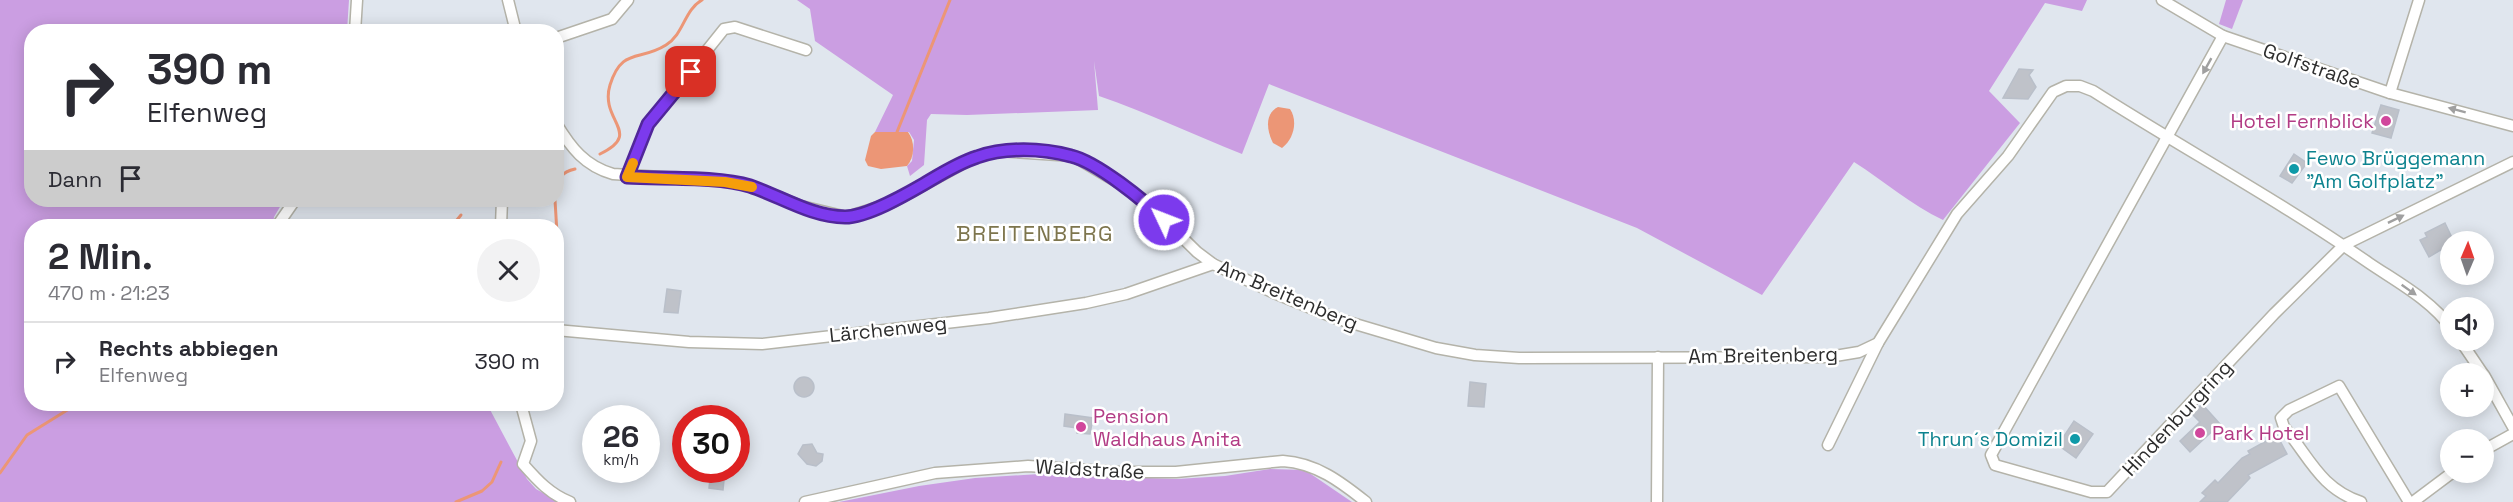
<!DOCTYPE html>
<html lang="de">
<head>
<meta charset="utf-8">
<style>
  body { margin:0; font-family:"Space Grotesk",sans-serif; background:#f2f2f3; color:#2b2b33; height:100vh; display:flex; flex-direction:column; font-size:22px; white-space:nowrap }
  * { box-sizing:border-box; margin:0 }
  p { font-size:20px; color:#7c7c81 }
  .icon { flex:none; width:33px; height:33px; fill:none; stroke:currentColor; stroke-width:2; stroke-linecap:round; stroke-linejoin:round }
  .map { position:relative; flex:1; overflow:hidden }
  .panel { position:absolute; left:24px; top:219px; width:540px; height:192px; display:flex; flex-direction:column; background:#fff; border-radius:24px; box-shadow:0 3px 15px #0003 }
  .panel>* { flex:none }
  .banner { position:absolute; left:24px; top:24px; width:540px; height:183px; border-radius:24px; box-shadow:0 3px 15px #0003; background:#fff; color:#2b2b33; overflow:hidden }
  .needle { width:39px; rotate:2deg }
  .controls { position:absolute; left:2440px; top:231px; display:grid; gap:12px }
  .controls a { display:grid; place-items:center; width:54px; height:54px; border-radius:50%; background:#fff; box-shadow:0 3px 15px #0003; font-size:30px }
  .speed { position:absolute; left:582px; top:405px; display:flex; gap:12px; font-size:30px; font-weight:700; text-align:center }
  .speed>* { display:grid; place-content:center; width:78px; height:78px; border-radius:50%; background:#fff; box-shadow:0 3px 15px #0003; line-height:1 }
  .speed small { font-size:15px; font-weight:400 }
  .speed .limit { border:9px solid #d22; background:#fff; color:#111 }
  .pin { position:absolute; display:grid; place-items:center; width:51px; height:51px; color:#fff; margin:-26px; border-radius:12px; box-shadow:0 3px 9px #0006 }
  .me { position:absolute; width:66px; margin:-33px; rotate:313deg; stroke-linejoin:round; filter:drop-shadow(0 0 4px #0008) }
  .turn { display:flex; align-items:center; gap:21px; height:126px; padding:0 24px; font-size:27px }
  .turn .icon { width:78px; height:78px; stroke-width:2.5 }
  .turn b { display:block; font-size:42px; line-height:51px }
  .then { display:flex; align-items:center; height:57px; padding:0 24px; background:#0003; gap:12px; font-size:22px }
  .round { display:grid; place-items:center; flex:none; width:63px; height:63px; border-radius:32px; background:#f2f2f3 }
  .headline { display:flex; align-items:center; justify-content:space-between; height:102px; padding:0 24px }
  h1 { font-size:36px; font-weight:700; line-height:45px }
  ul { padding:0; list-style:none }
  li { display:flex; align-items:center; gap:18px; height:78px; padding:0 24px; border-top:2px solid #e1e1e2 }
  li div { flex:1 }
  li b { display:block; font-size:22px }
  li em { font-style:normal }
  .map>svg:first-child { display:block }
  .green { fill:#cb9ee2 }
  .water { fill:#ec9676 }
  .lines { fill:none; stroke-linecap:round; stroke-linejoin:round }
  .stream { stroke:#ec9676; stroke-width:3 }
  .building { fill:#bfc2c9; stroke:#b9bfc9; stroke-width:1.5 }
  .minor-casing { stroke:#b4b3a9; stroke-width:13 }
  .minor { stroke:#fff; stroke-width:10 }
  .oneway { fill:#a0a0a0 }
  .route-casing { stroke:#51269a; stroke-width:15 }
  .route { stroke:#7c3aed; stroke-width:10 }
  .slow { stroke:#f59e0b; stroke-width:10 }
  .hotel-dot { fill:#d1479c; stroke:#fff; stroke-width:2 }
  .culture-dot { fill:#0f9aa8; stroke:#fff; stroke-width:2 }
  .labels { text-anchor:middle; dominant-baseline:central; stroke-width:5; stroke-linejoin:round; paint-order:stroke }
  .street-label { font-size:20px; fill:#2d2d2d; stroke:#fff }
  .hotel-label { font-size:20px; fill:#b23c85; stroke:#fff; text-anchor:start }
  .culture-label { font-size:20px; fill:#0d838f; stroke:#fff; text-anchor:start }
  .quarter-label { font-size:22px; letter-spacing:1.5px; fill:#7d754d; stroke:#fff }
</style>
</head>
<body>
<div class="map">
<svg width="2513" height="502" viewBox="0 0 2513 502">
  <rect width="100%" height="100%" fill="#e0e6ee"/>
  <!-- green -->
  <g class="green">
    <path d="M 0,0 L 349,0 L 347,31 L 32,32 L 32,200 L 284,200 L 274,217 L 273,226 L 32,226 L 32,404 L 487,404 L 527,479 L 536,489 L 559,502 L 0,502 Z"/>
    <path d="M 797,0 L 2087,0 L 2082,11 L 2045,3 L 1989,91 L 2020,123 L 1943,220 C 1911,205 1884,181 1854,162 L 1762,295 L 1637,228 L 1269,84 L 1242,154 C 1194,135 1148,113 1099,96 L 1094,61 L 1098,110 L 967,115 L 931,114 L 927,120 L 924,165 L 910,176 L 907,166 L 912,161 L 914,140 L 909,132 L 875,132 L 893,95 L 815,41 L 810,9 Z"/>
    <path d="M 2226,0 L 2243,0 L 2232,29 L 2219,24 Z"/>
    <path d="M 1270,469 L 1305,470 L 1352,502 L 839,502 L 919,486 L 975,478 L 1040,474 L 1177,479 L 1225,476 Z"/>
  </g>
  <!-- water -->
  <g class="water">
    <path d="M 1278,107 L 1290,109 C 1298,121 1294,139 1282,148 L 1273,143 C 1267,131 1264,114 1278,107 Z"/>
    <path d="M 875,132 L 908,132 C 915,141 915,157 907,166 L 881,169 L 868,166 L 865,160 L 871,136 Z"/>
  </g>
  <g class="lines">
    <!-- stream -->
    <g class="stream">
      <path d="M 897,132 L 950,0"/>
      <path d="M 600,154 C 644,133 599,121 610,85 C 622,47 639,62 666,45 C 684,34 684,10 702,0"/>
      <path d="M 556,192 C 559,178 561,172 575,169"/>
      <path d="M 555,200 L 559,267 L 556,279"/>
      <path d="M 452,226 L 461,215"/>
      <path d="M 0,473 L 27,435 L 77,404"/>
      <path d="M 456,502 L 482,491 L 492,482 L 501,462"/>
    </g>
  </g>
  <!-- building -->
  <g class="building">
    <path d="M 2019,69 L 2033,70 L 2029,75 L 2036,87 L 2028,99 L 2003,98 Z"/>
    <path d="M 2381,105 L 2399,110 L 2391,138 L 2372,133 Z"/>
    <path d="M 2294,154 L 2307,163 L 2292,183 L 2280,176 Z"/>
    <path d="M 2445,223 L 2454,242 L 2429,257 L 2420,240 L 2427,237 L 2425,233 Z"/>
    <path d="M 667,289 L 681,291 L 678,313 L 664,312 Z"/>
    <circle cx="804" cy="387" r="10"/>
    <path d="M 1470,382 L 1486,384 L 1484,407 L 1468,406 Z"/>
    <path d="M 2202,404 L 2220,424 L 2190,452 L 2180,441 L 2200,422 L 2192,414 Z"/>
    <path d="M 1065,414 L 1093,418 L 1090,434 L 1077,433 L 1077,428 L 1064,426 Z"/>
    <path d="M 2074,421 L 2093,434 L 2076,458 L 2058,445 Z"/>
    <path d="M 2277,435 L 2287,454 L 2248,475 L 2250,478 L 2227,502 L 2200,502 L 2206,496 L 2202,493 L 2215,480 L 2218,483 L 2242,458 L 2250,454 L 2248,451 Z"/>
    <path d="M 812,444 L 817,453 L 823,454 L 822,461 L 816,466 L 807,464 L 798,454 L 803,445 Z"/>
    <path d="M 711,470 L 725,470 L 723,490 L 709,488 Z"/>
  </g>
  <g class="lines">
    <defs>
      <g id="minor">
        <path d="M 508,0 L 516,32"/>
        <path d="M 2162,0 L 2223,36"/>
        <path d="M 355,32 L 357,0"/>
        <path d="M 556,38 L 612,19 L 628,0"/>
        <path d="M 2390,93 L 2419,0"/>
        <path d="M 556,123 C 571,148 585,166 613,174 L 725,181 L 748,185 L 801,206 L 847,217 L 891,203 L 975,157 L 999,151 L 1073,156 L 1122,185 L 1148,204 L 1197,252 L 1213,264 L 1274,293 L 1335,318 L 1436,348 L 1475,355 L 1519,358 L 1829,357 L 1859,352 L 1878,343 L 1957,214 L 2008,156 L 2053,92 L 2066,86 L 2080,86 L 2093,91 C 2184,149 2280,201 2369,263 C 2397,282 2431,300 2451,328"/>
        <path d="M 2513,126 L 2390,93 L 2223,36 L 1991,455 L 1995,465 L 2091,492 L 2107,492 L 2274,314 L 2344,245 L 2513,162"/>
        <path d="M 627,177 L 648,124 L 724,29 L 735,27 L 806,50"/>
        <path d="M 277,226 L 295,200"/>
        <path d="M 501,226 L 502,200"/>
        <path d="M 556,330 L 689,342 L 762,344 L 989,318 L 1086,303 L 1126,294 L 1213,264"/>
        <path d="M 2460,340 L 2483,374"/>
        <path d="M 2484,375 L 2513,427"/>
        <path d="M 521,404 L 531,441 L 523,464 C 538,481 550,494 570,502"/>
        <path d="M 1828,445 L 1878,343"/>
        <path d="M 2484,450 L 2513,434"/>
        <path d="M 805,502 L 935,473 L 1028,466 L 1119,472 L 1176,472 L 1283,461 C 1316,463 1341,482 1366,502"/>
        <path d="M 1657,502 L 1658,357"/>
        <path d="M 2361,502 C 2320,488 2310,458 2284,427 L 2281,418 L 2289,410 L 2339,386 L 2409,502"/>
        <path d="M 2413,502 L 2453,472"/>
      </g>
    </defs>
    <!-- minor casing -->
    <use href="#minor" class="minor-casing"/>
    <!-- minor -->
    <use href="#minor" class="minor"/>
  </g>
  <!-- one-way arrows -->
  <defs><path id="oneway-solid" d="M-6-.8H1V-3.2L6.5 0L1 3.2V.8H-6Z" transform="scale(1.5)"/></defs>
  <g class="oneway">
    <use href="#oneway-solid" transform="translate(2207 66) rotate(119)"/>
    <use href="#oneway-solid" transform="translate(2457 110) rotate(-165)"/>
    <use href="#oneway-solid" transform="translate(2396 219) rotate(-26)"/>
    <use href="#oneway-solid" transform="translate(2409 290) rotate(35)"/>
  </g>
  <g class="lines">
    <defs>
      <path id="route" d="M 691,72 L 648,124 L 627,177 C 661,179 719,176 750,186 C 780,196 812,217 845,217 C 867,217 905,195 924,184 C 941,174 958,163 977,157 C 1005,147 1042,148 1071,156 C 1097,162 1145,201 1164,220"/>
    </defs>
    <!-- route casing -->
    <use href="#route" class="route-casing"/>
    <!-- route -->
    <use href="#route" class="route"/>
    <!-- slow -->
    <path class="slow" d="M 633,163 L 627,177 L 725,182 L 752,187"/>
  </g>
  <!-- markers -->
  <g class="hotel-dot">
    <circle cx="2386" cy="121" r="6"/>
    <circle cx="1081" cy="427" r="6"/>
    <circle cx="2200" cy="433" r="6"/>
  </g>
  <g class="culture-dot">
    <circle cx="2294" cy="169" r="6"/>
    <circle cx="2075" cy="439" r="6"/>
  </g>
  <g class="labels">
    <!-- street labels -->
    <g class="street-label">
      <text transform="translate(2312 66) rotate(19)">Golfstraße</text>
      <text transform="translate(1288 295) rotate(23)">Am Breitenberg</text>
      <text transform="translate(888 329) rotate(-6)">Lärchenweg</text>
      <text transform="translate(1763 355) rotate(-1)">Am Breitenberg</text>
      <text transform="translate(2177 418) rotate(-47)">Hindenburgring</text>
      <text transform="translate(1090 469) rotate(3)">Waldstraße</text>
    </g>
    <!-- hotel labels -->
    <g class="hotel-label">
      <text x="2374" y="121" text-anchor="end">Hotel Fernblick</text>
      <text x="1093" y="416">Pension<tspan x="1093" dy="23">Waldhaus Anita</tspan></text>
      <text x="2212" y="433">Park Hotel</text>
    </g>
    <!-- culture labels -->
    <g class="culture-label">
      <text x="2306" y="158">Fewo Brüggemann<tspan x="2306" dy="23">"Am Golfplatz"</tspan></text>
      <text x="2063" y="439" text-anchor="end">Thrun´s Domizil</text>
    </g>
    <!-- quarter labels -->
    <g class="quarter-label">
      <text x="1035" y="233">BREITENBERG</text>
    </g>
  </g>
</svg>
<div class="controls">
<a><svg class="needle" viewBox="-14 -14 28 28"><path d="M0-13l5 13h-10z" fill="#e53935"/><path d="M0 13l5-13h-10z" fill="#7c7c81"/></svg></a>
<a><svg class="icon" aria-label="sound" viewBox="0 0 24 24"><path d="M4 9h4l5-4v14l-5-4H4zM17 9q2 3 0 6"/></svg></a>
<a>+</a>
<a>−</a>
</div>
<div class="speed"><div>26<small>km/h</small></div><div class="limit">30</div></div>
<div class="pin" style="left:691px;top:72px;background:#d93025"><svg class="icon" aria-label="arrive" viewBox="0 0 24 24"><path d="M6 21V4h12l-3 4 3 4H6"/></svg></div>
<svg class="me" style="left:1164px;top:220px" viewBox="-20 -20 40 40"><circle r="17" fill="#7c3aed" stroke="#fff" stroke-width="3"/><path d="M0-11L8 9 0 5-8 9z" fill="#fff"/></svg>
<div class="banner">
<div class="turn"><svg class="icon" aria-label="right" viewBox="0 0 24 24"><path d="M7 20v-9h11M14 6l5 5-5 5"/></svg><div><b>390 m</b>Elfenweg</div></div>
<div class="then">Dann<svg class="icon" aria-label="arrive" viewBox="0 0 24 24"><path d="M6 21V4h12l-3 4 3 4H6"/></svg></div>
</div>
<section class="panel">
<div class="headline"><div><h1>2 Min.</h1><p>470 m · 21:23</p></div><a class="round"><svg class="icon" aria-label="close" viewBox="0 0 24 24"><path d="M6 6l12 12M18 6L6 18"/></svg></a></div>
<ul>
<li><svg class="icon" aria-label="right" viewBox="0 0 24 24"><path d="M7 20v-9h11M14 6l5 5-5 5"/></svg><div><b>Rechts abbiegen</b><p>Elfenweg</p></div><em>390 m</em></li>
</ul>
</section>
</div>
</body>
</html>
